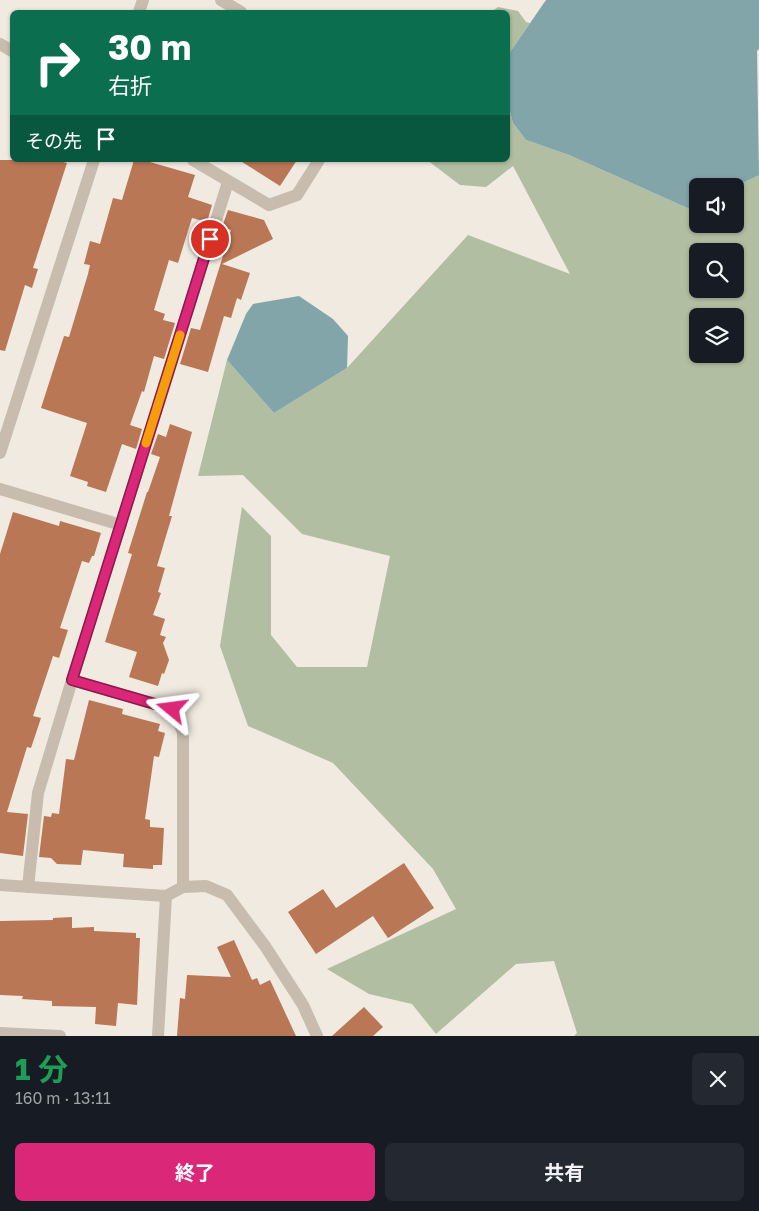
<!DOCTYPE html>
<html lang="ja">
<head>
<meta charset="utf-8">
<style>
  body { margin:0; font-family:"Golos Text","Noto Sans JP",sans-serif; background:#242831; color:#f1f3f6; height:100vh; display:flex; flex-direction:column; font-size:19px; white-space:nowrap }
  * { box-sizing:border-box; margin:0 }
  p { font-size:16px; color:#9ea1a6 }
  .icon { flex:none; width:28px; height:28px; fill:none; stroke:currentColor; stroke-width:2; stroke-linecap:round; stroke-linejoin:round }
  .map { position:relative; height:1036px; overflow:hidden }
  .sheet { display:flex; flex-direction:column; background:#171b24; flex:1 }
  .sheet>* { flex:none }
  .banner { position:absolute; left:10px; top:10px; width:500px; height:152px; border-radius:8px; box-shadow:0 1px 4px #0004; background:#0b6e4f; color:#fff; overflow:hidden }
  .controls { position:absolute; left:689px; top:178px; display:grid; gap:10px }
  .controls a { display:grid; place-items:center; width:55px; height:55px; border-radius:8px; background:#171b24; box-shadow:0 1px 4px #0004; font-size:25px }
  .pin { position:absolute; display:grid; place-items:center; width:42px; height:42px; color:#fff; margin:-21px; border:2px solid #fff; border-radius:50%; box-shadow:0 1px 5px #0007 }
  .me { position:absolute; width:55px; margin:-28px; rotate:286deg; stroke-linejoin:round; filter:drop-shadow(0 0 4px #0008) }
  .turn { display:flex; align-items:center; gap:18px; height:105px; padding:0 15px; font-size:22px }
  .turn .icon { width:65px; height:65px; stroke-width:2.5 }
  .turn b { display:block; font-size:35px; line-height:42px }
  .then { display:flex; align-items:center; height:48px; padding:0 15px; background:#0003; gap:10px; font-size:19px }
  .round { display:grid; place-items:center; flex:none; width:52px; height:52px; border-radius:8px; background:#242831 }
  .overview { display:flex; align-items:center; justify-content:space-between; height:85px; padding:0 15px }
  h1 { font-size:30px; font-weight:700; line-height:38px; color:#1e9e55 }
  .primary-button { display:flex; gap:10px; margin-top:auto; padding:10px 15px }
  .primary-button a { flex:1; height:58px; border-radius:8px; background:#db2777; color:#fff; font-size:20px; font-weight:700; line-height:58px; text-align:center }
  .primary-button a+a { background:#242831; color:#f1f3f6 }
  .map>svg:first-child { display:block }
  .green { fill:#b1bea1; fill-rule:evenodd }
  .water { fill:#82a5aa }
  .building { fill:#b97755 }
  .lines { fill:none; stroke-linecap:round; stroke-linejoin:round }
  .minor { stroke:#c7bcad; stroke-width:12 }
  .tertiary { stroke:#c7bcad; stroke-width:12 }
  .route-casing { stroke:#8e194d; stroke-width:12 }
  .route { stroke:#db2777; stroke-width:9 }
  .slow { stroke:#f59e0b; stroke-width:9 }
</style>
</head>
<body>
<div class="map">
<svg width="759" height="1036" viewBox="0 0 759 1036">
  <rect width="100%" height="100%" fill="#f0eae0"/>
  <!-- green -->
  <g class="green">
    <path d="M 498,7 L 518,11 L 526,22 L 530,23 L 508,55 L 508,12 L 491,12 Z"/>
    <path d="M 508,104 L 513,123 L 526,140 L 569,155 L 692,210 L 697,207 L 698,224 L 735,224 L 735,187 L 759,175 L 759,1036 L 574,1036 L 577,1033 L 554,961 L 516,964 L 436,1034 L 412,1004 L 369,994 L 327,969 L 456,909 L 433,869 L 333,763 L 248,726 L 220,646 L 242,507 L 271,536 L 271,635 L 297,667 L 367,667 L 390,556 L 302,534 L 243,475 L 198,476 L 227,360 L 274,413 L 347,368 L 468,235 L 570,274 L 513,166 L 486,187 L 460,185 L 427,160 L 508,160 ZM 698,251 L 735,251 L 735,289 L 698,289 ZM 698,316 L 735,316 L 735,354 L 698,354 Z"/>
  </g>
  <!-- water -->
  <g class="water">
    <path d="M 546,0 L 759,0 L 759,49 L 757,51 L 759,175 L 735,187 L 698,186 L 697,207 L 692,210 L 569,155 L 526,140 L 513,123 L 508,104 L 508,55 Z"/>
    <path d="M 299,296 L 333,319 L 348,336 L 347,368 L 274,413 L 227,360 L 246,314 L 253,304 Z"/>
  </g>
  <!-- building -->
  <g class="building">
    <path d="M 0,160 L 56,160 L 67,163 L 33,268 L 38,269 L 32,288 L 25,285 L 5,351 L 0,350 Z"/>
    <path d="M 134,160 L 143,160 L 195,175 L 188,197 L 212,205 L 207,222 L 192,218 L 178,263 L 169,260 L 154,310 L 165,314 L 163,320 L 175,323 L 164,359 L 154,356 L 144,392 L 142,391 L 130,425 L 142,429 L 136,449 L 122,444 L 106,492 L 87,486 L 88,482 L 70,476 L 87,423 L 41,408 L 64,336 L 69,337 L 88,274 L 90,265 L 84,264 L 90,241 L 100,244 L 113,198 L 122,200 Z"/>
    <path d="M 239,160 L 297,160 L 280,186 Z"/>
    <path d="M 228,210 L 264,220 L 273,239 L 222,264 L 250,273 L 241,300 L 237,298 L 231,318 L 224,316 L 208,372 L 180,364 L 191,328 L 200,330 L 231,230 L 222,227 Z"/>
    <path d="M 170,424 L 192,432 L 169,516 L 172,516 L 157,566 L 165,568 L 158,592 L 161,593 L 153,615 L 165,619 L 160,635 L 166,637 L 163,643 L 169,660 L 164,674 L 162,673 L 158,686 L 129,677 L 137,652 L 105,642 L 132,554 L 128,553 L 147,492 L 148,492 L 160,457 L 151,454 L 158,434 L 166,437 Z"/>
    <path d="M 13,512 L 59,526 L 60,521 L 101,533 L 94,556 L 92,556 L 89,563 L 82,561 L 60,628 L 68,630 L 59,658 L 53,656 L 33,716 L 41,718 L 31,748 L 27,747 L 7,812 L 28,814 L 23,856 L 0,853 L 0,554 Z"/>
    <path d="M 89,700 L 123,709 L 122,714 L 160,724 L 158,731 L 165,733 L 159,757 L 154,756 L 145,819 L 150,820 L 150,827 L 164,828 L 162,865 L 153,865 L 153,869 L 123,867 L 124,854 L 83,850 L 81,865 L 57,864 L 51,858 L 39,857 L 44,816 L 51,817 L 52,813 L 59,814 L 66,759 L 74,760 Z"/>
    <path d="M 404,863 L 434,908 L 388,938 L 373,916 L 316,954 L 288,912 L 323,889 L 336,908 Z"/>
    <path d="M 72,917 L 72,928 L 94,927 L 94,931 L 136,933 L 136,938 L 140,938 L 137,1005 L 118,1003 L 116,1026 L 95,1024 L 96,1007 L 52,1006 L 52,1001 L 22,999 L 23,996 L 0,995 L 0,921 L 53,920 L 53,918 Z"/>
    <path d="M 234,940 L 252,980 L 257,978 L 260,985 L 270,980 L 296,1036 L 177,1036 L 180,998 L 185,999 L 187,975 L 231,977 L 217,947 Z"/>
    <path d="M 364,1007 L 383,1027 L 373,1036 L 332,1036 Z"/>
  </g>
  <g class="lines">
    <!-- minor -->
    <g class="minor">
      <path d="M 221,0 L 241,12"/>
      <path d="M 139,12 L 143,0"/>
      <path d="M 0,44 L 12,51"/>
      <path d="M 193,160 L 269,205 L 297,195 L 319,160"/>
      <path d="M 0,453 L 94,160"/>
      <path d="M 0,489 L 121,525"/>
      <path d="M 72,680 L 172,709 L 183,732 L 183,887"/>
      <path d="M 28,887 L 38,793 L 72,680 L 228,182"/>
      <path d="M 0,1033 L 60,1036"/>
      <path d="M 158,1036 L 166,896 L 183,887 L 206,886 L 227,895 L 265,946 L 303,1005 L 317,1036"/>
    </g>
    <!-- tertiary -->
    <path class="tertiary" d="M 0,885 L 166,896"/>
  </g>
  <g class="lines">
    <defs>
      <path id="route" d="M 172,709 L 72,680 L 210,239"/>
    </defs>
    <!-- route casing -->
    <use href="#route" class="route-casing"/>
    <!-- route -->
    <use href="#route" class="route"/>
    <!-- slow -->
    <path class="slow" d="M 146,443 L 180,335"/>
  </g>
</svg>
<div class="controls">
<a><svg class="icon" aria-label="sound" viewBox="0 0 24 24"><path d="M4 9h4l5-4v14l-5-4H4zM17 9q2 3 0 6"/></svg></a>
<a><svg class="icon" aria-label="search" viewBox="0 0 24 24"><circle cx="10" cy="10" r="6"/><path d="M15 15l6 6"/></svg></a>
<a><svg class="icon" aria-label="layers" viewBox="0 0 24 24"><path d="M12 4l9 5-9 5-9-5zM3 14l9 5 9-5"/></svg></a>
</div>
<div class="pin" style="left:210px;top:239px;background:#d93025"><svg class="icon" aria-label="arrive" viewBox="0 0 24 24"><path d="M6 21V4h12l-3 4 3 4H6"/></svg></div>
<svg class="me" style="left:172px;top:709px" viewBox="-20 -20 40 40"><path d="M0-17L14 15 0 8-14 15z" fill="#db2777" stroke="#fff" stroke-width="4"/></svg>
<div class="banner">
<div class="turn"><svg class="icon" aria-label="right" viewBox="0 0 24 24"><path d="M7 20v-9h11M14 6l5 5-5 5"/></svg><div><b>30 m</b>右折</div></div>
<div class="then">その先<svg class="icon" aria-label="arrive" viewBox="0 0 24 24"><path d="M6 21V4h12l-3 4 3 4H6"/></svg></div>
</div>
</div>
<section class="sheet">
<div class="overview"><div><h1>1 分</h1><p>160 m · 13:11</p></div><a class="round"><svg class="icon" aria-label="close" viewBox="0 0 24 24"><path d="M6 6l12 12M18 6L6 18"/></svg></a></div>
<div class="primary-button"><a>終了</a><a>共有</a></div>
</section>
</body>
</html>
